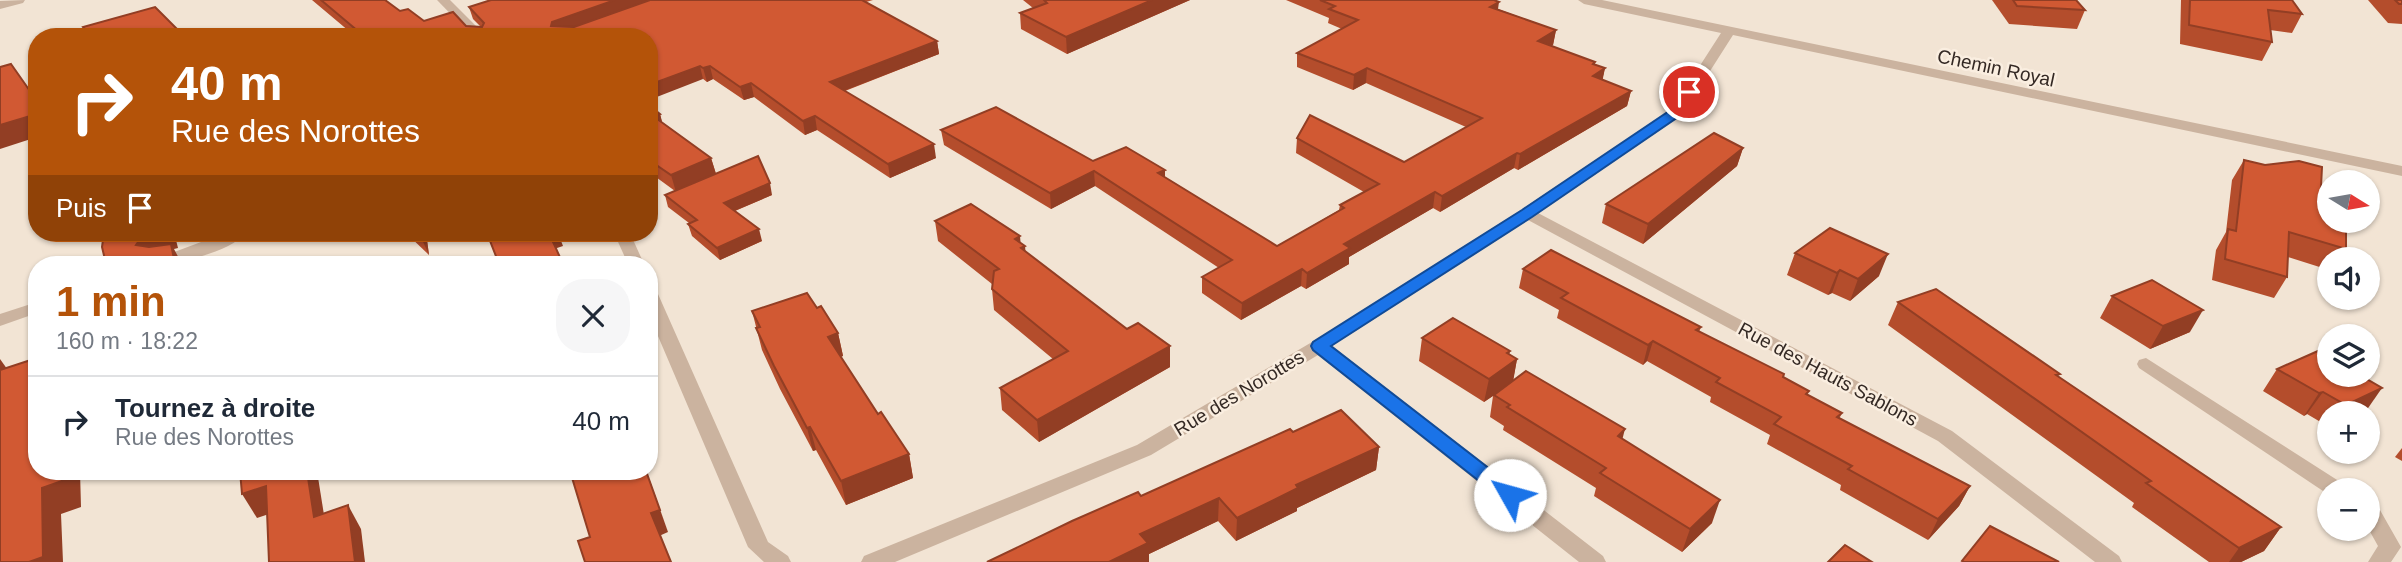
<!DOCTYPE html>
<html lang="fr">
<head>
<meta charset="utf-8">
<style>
  body { margin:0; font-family:Arial,sans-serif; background:#f6f6f7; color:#1f2937; height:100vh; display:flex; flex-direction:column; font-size:26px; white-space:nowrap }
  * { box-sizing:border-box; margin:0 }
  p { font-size:23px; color:#747a83 }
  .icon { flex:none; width:38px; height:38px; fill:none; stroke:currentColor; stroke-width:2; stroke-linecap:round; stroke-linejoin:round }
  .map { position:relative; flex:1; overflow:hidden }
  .panel { position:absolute; left:28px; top:256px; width:630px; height:224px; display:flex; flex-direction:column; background:#fff; border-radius:28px; box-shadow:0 2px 5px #0004 }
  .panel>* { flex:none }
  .top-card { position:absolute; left:28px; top:28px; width:630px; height:214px; border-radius:28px; box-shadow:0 2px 5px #0004; background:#b45309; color:#fff; overflow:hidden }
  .needle { width:46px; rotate:101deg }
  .tools { position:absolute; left:2317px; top:170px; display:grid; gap:14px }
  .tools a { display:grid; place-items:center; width:63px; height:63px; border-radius:50%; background:#fff; box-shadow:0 2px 5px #0004; font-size:35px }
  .pin { position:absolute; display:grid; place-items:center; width:60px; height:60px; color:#fff; margin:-30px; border:4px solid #fff; border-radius:50%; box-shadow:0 2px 7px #0007 }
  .me { position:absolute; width:77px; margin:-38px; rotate:308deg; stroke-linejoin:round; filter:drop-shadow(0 0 5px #0008) }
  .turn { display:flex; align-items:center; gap:24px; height:147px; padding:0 28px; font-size:32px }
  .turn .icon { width:91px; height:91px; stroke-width:2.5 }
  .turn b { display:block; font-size:49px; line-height:60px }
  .then { display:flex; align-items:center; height:66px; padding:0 28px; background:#0003; gap:14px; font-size:26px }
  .round { display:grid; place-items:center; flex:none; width:74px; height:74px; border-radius:28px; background:#f6f6f7 }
  .overview { display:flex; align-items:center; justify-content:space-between; height:119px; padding:0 28px }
  h1 { font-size:42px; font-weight:700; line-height:52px; color:#b45309 }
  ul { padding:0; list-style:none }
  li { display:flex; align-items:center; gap:21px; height:91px; padding:0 28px; border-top:2px solid #e0e1e3 }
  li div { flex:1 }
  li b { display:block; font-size:26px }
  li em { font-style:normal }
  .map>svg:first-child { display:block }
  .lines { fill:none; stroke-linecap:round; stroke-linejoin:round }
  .minor { fill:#cbb39f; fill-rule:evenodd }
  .wall { fill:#b44d2c }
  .shaded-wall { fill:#923e24 }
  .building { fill:#d15933; stroke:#923e24; stroke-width:2 }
  .route { fill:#1a73e8; stroke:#114b97; stroke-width:2 }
  .labels { text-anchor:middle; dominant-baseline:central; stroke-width:5; stroke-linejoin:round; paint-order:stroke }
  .street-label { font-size:19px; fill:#342924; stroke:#faeee0 }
</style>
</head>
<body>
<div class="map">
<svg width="2402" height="562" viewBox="0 0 2402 562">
  <rect width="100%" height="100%" fill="#f2e4d4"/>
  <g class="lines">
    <!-- minor -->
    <g class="minor">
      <path d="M 25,0 L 23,3 L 0,9 L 0,1 Z"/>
      <path d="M 437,0 L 450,0 L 487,37 L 473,37 Z"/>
      <path d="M 1578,0 L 1602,0 L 2402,166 L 2402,176 L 1733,35 L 1682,115 L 1538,213 L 1952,431 L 2119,556 L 2122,562 L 2095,562 L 1938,441 L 1528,220 L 1332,346 L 1603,556 L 1606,562 L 1579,562 L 1318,355 L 1151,455 L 895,562 L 861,562 L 864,556 L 1137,445 L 1312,342 L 1521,210 L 1672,109 L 1721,33 L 1584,4 Z"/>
      <path d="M 225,233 L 246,233 C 228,253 176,265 150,264 L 153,260 Z"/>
      <path d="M 614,233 L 630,233 L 644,264 L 628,264 Z"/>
      <path d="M 649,289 L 658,294 L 768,542 L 788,556 L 791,562 L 764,562 L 748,547 L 649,315 Z"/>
      <path d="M 37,302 L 37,313 L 0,326 L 0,314 Z"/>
      <path d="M 2146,358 L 2345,485 L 2349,490 L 2329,490 L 2329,495 L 2139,368 L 2137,364 L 2139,360 Z"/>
      <path d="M 2368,501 L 2376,503 L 2401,547 L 2391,562 L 2368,562 L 2378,546 L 2368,528 Z"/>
    </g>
  </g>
  <!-- wall -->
  <g class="wall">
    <path d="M 312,0 L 385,0 L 400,11 L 424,21 L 481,27 L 473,19 L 469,7 L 491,0 L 873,0 L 866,2 L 937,41 L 939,54 L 845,91 L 936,158 L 890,178 L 817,130 L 805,135 L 754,97 L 744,100 L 713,79 L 707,82 L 649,37 L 356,37 Z"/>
    <path d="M 1023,0 L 1190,0 L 1067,54 L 1021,29 L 1020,13 L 1033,8 Z"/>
    <path d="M 1286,0 L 1494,0 L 1498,9 L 1556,30 L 1553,45 L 1551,46 L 1595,62 L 1595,65 L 1605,68 L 1602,80 L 1631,91 L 1627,106 L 1518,170 L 1514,168 L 1440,212 L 1433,208 L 1349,257 L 1349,264 L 1306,289 L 1301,286 L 1241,320 L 1202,293 L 1202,277 L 1219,268 L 1095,186 L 1051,209 L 944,145 L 941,130 L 1093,161 L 1165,170 L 1165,177 L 1277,246 L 1339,210 L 1340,205 L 1364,192 L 1296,153 L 1297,138 L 1404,162 L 1466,127 L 1366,83 L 1353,90 L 1297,67 L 1297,53 L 1342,29 L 1328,23 L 1329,18 Z"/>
    <path d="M 1992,0 L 2076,0 L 2085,10 L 2077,29 L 2009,24 Z"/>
    <path d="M 2181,0 L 2292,0 L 2302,14 L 2292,33 L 2270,30 L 2272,42 L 2262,61 L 2180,44 Z"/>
    <path d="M 2368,0 L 2402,0 L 2402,24 L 2388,23 Z"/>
    <path d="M 649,105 L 660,114 L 662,122 L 711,158 L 716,174 L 772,195 L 735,211 L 762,241 L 720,260 L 692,236 L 688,224 L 689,223 L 668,207 L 665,195 L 675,191 L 649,172 Z"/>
    <path d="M 1743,148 L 1737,166 L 1643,244 L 1602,223 L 1606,204 Z"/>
    <path d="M 2244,160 L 2265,165 L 2321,187 L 2346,249 L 2340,259 L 2329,259 L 2329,270 L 2288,257 L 2287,277 L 2274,298 L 2212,280 L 2216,250 L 2226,232 L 2232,180 Z"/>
    <path d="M 935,221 L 1020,236 L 1020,243 L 1025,251 L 1170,367 L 1039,442 L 1002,410 L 1000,388 L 1053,359 L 994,310 L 992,289 L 992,284 L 938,241 Z"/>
    <path d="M 406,233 L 426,233 L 429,255 Z"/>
    <path d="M 1795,253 L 1879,276 L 1850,301 L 1832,293 L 1828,295 L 1787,275 Z"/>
    <path d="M 1523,269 L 1701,327 L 1699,332 L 1784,374 L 1783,377 L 1808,395 L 1842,413 L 1839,419 L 1970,486 L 1959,506 L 1928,540 L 1840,490 L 1841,485 L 1767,444 L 1770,435 L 1710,402 L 1711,397 L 1647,361 L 1643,365 L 1557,318 L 1559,310 L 1519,288 Z"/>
    <path d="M 2112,296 L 2190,332 L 2150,349 L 2100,318 Z"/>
    <path d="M 1898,302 L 2058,377 L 2281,527 L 2264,551 L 2241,562 L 2209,562 L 2132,507 L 2134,503 L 1888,325 Z"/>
    <path d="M 817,308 L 838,333 L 843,356 L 840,357 L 878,414 L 909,454 L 913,478 L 846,505 L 816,450 L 813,451 L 780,389 L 762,350 L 752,311 Z"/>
    <path d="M 1422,338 L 1509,354 L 1517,359 L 1513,380 L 1623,439 L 1712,523 L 1682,552 L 1594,496 L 1596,488 L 1503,430 L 1504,426 L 1490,417 L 1493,396 L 1484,402 L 1419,361 Z"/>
    <path d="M 2277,369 L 2366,411 L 2361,413 L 2329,413 L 2329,427 L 2307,414 L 2304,416 L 2263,391 Z"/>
    <path d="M 1293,432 L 1379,447 L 1376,470 L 1297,508 L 1297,511 L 1236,541 L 1218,521 L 1149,554 L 1141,496 Z"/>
    <path d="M 2402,448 L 2402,461 L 2395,457 Z"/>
  </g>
  <!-- shaded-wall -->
  <g class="shaded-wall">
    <path d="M 615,0 L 654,0 L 556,35 L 551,26 L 552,22 Z"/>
    <path d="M 1152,0 L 1190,0 L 1067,54 L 1066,37 Z"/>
    <path d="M 1499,2 L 1497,16 L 1490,7 Z"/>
    <path d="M 1556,30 L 1553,45 L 1536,56 L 1538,41 Z"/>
    <path d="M 937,41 L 939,54 L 833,95 L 830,82 Z"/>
    <path d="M 700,66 L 703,79 L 649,100 L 649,85 Z"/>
    <path d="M 710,66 L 713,79 L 707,82 L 703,68 Z"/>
    <path d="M 1367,68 L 1366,83 L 1353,90 L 1354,75 Z"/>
    <path d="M 1605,68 L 1602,83 L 1593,76 Z"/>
    <path d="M 751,83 L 754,97 L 744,100 L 740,87 Z"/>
    <path d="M 1631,91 L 1627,106 L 1518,170 L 1520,154 Z"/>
    <path d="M 37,114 L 37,137 L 0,149 L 0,125 Z"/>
    <path d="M 660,114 L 664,130 L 653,116 Z"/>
    <path d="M 815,116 L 817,130 L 805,135 L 803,121 Z"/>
    <path d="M 934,144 L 936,158 L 890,178 L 888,164 Z"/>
    <path d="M 1743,148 L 1737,166 L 1643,244 L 1648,224 Z"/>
    <path d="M 1517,153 L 1514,168 L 1440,212 L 1442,196 Z"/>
    <path d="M 711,158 L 716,174 L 676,192 L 671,175 Z"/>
    <path d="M 1165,170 L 1165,185 L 1158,173 Z"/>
    <path d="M 1094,171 L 1095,186 L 1051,209 L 1050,193 Z"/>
    <path d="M 770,183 L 772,195 L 727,214 L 724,203 Z"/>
    <path d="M 1435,192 L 1433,208 L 1349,257 L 1349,264 L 1306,289 L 1307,273 L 1344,244 Z"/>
    <path d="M 759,229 L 762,241 L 720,260 L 717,248 Z"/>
    <path d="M 155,233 L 187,233 L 187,237 L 176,240 L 178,248 L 174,249 L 182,264 L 175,264 L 136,245 L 141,238 Z"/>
    <path d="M 420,233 L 426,233 L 429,255 L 420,235 Z"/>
    <path d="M 548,233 L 558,233 L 563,246 L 554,249 Z"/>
    <path d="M 1020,236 L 1021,248 L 1025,246 L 1027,267 L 1015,239 Z"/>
    <path d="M 1888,254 L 1879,276 L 1850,301 L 1858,279 Z"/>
    <path d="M 1302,269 L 1301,286 L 1241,320 L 1242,303 Z"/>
    <path d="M 1840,270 L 1832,293 L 1828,295 L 1837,273 Z"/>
    <path d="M 2203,310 L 2190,332 L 2150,349 L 2163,326 Z"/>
    <path d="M 838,333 L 843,356 L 833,359 L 828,337 Z"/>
    <path d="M 1653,341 L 1647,361 L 1643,365 L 1648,345 Z"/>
    <path d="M 1170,346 L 1170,367 L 1039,442 L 1037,420 Z"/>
    <path d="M 1510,351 L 1507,366 L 1517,359 L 1513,382 L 1484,402 L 1489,379 Z"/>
    <path d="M 0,359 L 10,373 L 0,382 Z"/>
    <path d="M 2382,388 L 2366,411 L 2361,413 L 2340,413 L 2346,405 Z"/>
    <path d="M 2323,392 L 2307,414 L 2304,416 L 2319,393 Z"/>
    <path d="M 810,427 L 816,450 L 813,451 L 807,428 Z"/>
    <path d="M 1625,429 L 1619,452 L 1618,436 Z"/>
    <path d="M 1379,447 L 1376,470 L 1297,508 L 1297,511 L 1236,541 L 1237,518 L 1296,485 Z"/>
    <path d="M 909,454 L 913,478 L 846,505 L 841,481 Z"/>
    <path d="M 62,471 L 80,471 L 81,507 L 61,514 L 63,562 L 29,562 L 42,488 Z"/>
    <path d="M 307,471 L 317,471 L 328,540 L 314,517 Z"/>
    <path d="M 566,471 L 572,471 L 573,475 L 568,476 Z"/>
    <path d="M 650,481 L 668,532 L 659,536 L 651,513 Z"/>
    <path d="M 266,486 L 281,510 L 257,518 L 242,494 Z"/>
    <path d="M 1970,486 L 1959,506 L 1928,540 L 1938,519 Z"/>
    <path d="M 1219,498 L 1218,521 L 1149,554 L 1149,562 L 1109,562 L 1140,534 Z"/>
    <path d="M 1720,500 L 1712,523 L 1682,552 L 1690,529 Z"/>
    <path d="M 348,505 L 361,529 L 365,562 L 355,562 Z"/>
    <path d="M 2281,527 L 2264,551 L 2241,562 L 2229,562 L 2239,548 Z"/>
  </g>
  <!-- building -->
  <g class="building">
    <path d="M 321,0 L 385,0 L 400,11 L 408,9 L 424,21 L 453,12 L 466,26 L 482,27 L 484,23 L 469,7 L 491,0 L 615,0 L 552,22 L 551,26 L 574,27 L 650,0 L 862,0 L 937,41 L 830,82 L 934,144 L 888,164 L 815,116 L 803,121 L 751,83 L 740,87 L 710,66 L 703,68 L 700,66 L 649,85 L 649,37 L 365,37 Z"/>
    <path d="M 1044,0 L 1152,0 L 1066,37 L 1020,13 L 1047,3 Z"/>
    <path d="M 1320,0 L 1494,0 L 1499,2 L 1490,7 L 1556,30 L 1538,41 L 1595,62 L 1593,64 L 1605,68 L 1593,76 L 1631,91 L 1520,154 L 1517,153 L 1442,196 L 1435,192 L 1344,244 L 1350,248 L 1307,273 L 1302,269 L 1242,303 L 1202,277 L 1232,260 L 1094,171 L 1050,193 L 941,130 L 996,107 L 1093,161 L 1126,147 L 1165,170 L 1158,173 L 1277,246 L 1344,208 L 1340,205 L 1379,184 L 1297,138 L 1310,115 L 1404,162 L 1482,118 L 1367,68 L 1354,75 L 1297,53 L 1358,20 L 1329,9 L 1335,6 Z"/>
    <path d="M 2013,0 L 2076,0 L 2085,10 L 2017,6 Z"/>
    <path d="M 2190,0 L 2292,0 L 2302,14 L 2268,10 L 2272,42 L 2189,25 Z"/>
    <path d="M 2395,0 L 2402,0 L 2402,4 L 2399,4 Z"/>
    <path d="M 155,7 L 185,37 L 91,37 L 83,27 Z"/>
    <path d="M 11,64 L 37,101 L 37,114 L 0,125 L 0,67 Z"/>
    <path d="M 649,105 L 660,114 L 653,116 L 711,158 L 671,175 L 649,160 Z"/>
    <path d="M 1714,133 L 1743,148 L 1648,224 L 1606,204 Z"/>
    <path d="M 758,156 L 770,183 L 724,203 L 759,229 L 717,248 L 688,224 L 697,220 L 665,195 Z"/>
    <path d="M 2244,160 L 2265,165 L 2299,161 L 2322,167 L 2321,187 L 2329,189 L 2329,220 L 2346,220 L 2346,249 L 2289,232 L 2287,277 L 2225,259 L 2228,229 L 2236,231 Z"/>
    <path d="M 971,204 L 1020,236 L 1015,239 L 1025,246 L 1021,248 L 1127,329 L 1138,323 L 1170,346 L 1037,420 L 1000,388 L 1068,351 L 992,289 L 994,271 L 999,269 L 935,221 Z"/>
    <path d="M 1830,228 L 1888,254 L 1858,279 L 1840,270 L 1837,273 L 1795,253 Z"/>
    <path d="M 104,233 L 155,233 L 141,238 L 136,245 L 149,247 L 171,244 L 175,264 L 106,264 L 102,247 Z"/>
    <path d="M 487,233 L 549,233 L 563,264 L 499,264 Z"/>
    <path d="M 1551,250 L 1701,327 L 1696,330 L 1784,374 L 1783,377 L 1809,391 L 1806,394 L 1842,413 L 1837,417 L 1970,486 L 1938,519 L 1848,469 L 1852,466 L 1774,424 L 1781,417 L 1716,382 L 1720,378 L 1653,341 L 1648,345 L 1561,298 L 1568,293 L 1523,269 Z"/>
    <path d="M 2152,280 L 2203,310 L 2163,326 L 2112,296 Z"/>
    <path d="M 1936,289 L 2060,374 L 2056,375 L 2281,527 L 2239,548 L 2146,483 L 2151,481 L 1898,302 Z"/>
    <path d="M 807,293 L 817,308 L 821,306 L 838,333 L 828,337 L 878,414 L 881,412 L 909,454 L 841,481 L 810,427 L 807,428 L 774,366 L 756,328 L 760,327 L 752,311 Z"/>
    <path d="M 1453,318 L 1510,351 L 1507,353 L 1517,359 L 1489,379 L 1422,338 Z"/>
    <path d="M 2318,351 L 2329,358 L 2329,374 L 2358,374 L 2382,388 L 2346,405 L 2323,392 L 2319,393 L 2277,369 Z"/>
    <path d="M 37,358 L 37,471 L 62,471 L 62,481 L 42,488 L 43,557 L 29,562 L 0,562 L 0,370 Z"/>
    <path d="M 1526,371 L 1625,429 L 1618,436 L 1720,500 L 1690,529 L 1600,473 L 1606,468 L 1507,407 L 1510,405 L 1494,395 Z"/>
    <path d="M 1341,410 L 1379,447 L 1296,485 L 1298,488 L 1237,518 L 1219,498 L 1140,534 L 1148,543 L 1109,562 L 987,562 L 1072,521 L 1138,492 L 1141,496 L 1290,429 L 1293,432 Z"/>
    <path d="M 240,471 L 307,471 L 314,517 L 348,505 L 355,562 L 269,562 L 266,486 L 242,494 Z"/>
    <path d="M 570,471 L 646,471 L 660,510 L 651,513 L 671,562 L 585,562 L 578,541 L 590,537 Z"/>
    <path d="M 1990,526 L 2059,562 L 1964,562 L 1962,561 Z"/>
    <path d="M 1845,545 L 1872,562 L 1828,562 Z"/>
  </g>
  <!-- route -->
  <path class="route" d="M 1689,88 L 1696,92 L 1681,115 L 1532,217 L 1331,346 L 1517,490 L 1520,495 L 1517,500 L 1503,500 L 1313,350 L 1311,346 L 1313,342 L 1522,210 L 1672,109 L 1685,89 Z"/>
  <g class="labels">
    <!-- street labels -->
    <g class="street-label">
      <text transform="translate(1996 68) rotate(12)">Chemin Royal</text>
      <text transform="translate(1828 374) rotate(28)">Rue des Hauts Sablons</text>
      <text transform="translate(1239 393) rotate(-31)">Rue des Norottes</text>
    </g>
  </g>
</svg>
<div class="tools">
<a><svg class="needle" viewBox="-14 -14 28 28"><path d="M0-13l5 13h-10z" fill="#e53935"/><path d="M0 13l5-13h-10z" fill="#747a83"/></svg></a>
<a><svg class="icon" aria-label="sound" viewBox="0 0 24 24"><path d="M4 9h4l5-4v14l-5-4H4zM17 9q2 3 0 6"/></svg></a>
<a><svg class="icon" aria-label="layers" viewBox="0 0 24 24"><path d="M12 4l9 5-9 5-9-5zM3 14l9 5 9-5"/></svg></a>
<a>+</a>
<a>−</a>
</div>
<div class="pin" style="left:1689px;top:92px;background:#d93025"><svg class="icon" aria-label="arrive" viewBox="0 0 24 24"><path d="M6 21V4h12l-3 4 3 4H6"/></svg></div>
<svg class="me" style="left:1510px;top:495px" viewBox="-20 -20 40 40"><circle r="19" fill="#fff"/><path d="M0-13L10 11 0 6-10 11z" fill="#1a73e8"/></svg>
<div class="top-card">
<div class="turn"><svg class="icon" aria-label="right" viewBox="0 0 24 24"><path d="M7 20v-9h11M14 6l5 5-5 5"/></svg><div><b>40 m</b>Rue des Norottes</div></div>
<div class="then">Puis<svg class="icon" aria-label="arrive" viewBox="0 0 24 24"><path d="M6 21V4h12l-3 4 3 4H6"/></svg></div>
</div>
<section class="panel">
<div class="overview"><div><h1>1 min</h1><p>160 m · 18:22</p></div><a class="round"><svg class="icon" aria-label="close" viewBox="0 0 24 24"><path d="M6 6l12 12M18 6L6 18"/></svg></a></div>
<ul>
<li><svg class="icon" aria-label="right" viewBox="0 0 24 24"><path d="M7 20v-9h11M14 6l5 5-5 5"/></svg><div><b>Tournez à droite</b><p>Rue des Norottes</p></div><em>40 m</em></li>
</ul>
</section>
</div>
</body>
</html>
